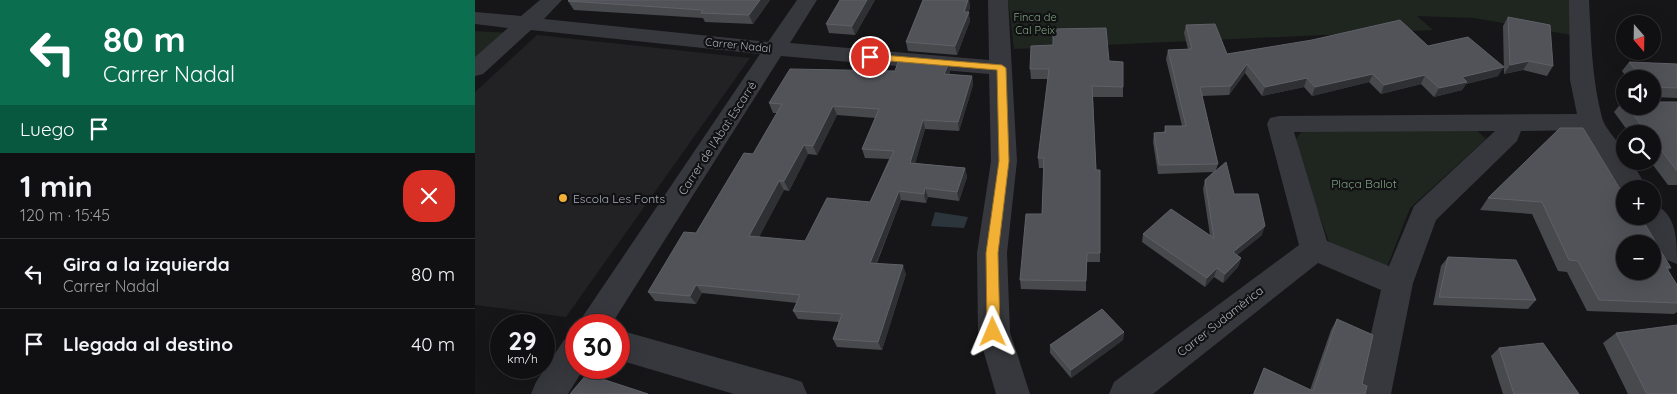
<!DOCTYPE html>
<html lang="es">
<head>
<meta charset="utf-8">
<style>
  body { margin:0; font-family:Quicksand,sans-serif; background:#19191b; color:#f1f3f6; height:100vh; display:flex; flex-direction:column; font-size:19px; white-space:nowrap }
  * { box-sizing:border-box; margin:0 }
  p { font-size:16px; color:#9c9d9f }
  .icon { flex:none; width:28px; height:28px; fill:none; stroke:currentColor; stroke-width:2; stroke-linecap:round; stroke-linejoin:round }
  .map { position:relative; flex:1; overflow:hidden }
  .sheet { display:flex; flex-direction:column; background:#101012; width:475px }
  .sheet>* { flex:none }
  .top-card { background:#0b6e4f; color:#fff; overflow:hidden }
  .needle { width:32px; rotate:160deg }
  .buttons { position:absolute; left:1141px; top:15px; display:grid; gap:10px }
  .buttons a { display:grid; place-items:center; width:45px; height:45px; border-radius:50%; background:#101012; box-shadow:0 5px 20px #0002,0 0 0 1px #303032; font-size:25px }
  .speed { position:absolute; left:15px; top:314px; display:flex; gap:10px; font-size:25px; font-weight:700; text-align:center }
  .speed>* { display:grid; place-content:center; width:65px; height:65px; border-radius:50%; background:#101012; box-shadow:0 5px 20px #0002,0 0 0 1px #303032; line-height:1 }
  .speed small { font-size:12px; font-weight:400 }
  .speed .limit { border:8px solid #d22; background:#fff; color:#111 }
  .pin { position:absolute; display:grid; place-items:center; width:42px; height:42px; color:#fff; margin:-21px; border:2px solid #fff; border-radius:50%; box-shadow:0 1px 5px #0007 }
  .me { position:absolute; width:55px; margin:-28px; rotate:359deg; stroke-linejoin:round; filter:drop-shadow(0 0 4px #0008) }
  .turn { display:flex; align-items:center; gap:18px; height:105px; padding:0 20px; font-size:22px }
  .turn .icon { width:65px; height:65px; stroke-width:2.5 }
  .turn b { display:block; font-size:35px; line-height:42px }
  .then { display:flex; align-items:center; height:48px; padding:0 20px; background:#0003; gap:10px; font-size:19px }
  .round { display:grid; place-items:center; flex:none; width:52px; height:52px; border-radius:20px; background:#19191b }
  .summary { display:flex; align-items:center; justify-content:space-between; height:85px; padding:0 20px }
  h1 { font-size:30px; font-weight:700; line-height:38px }
  ul { padding:0; list-style:none }
  li { display:flex; align-items:center; gap:15px; height:70px; padding:0 20px; border-top:1px solid #303032 }
  li div { flex:1 }
  li b { display:block; font-size:19px }
  li em { font-style:normal }
  main { display:flex; flex:1; min-height:0 }
  .map>svg:first-child { display:block }
  .built { fill:#222225 }
  .green { fill:#1e261f }
  .water { fill:#2c353c }
  .lines { fill:none; stroke-linecap:round; stroke-linejoin:round }
  .minor { fill:#37383d; fill-rule:evenodd }
  .wall { fill:#47494d; fill-rule:evenodd }
  .shaded-wall { fill:#2f3033 }
  .building { fill:#525359; stroke:#5f6168; fill-rule:evenodd }
  .route { fill:#f2b134; stroke:#9d7322 }
  .poi-dot { fill:#f2b134; stroke:#111113; stroke-width:2 }
  .labels { text-anchor:middle; dominant-baseline:central; stroke-width:4.5; stroke-linejoin:round; paint-order:stroke }
  .far-park-label { font-size:11px; fill:#7fa381; stroke:#111113 }
  .far-street-label { font-size:11px; fill:#a8adb8; stroke:#111113 }
  .street-label { font-size:12px; fill:#a8adb8; stroke:#111113 }
  .park-label { font-size:12px; fill:#7fa381; stroke:#111113 }
  .poi-label { font-size:12px; fill:#a8adb8; stroke:#111113; text-anchor:start }
</style>
</head>
<body>
<main>
<section class="sheet">
<div class="top-card">
<div class="turn"><svg class="icon" aria-label="left" viewBox="0 0 24 24"><path d="M17 20v-9H6M10 6l-5 5 5 5"/></svg><div><b>80 m</b>Carrer Nadal</div></div>
<div class="then">Luego<svg class="icon" aria-label="arrive" viewBox="0 0 24 24"><path d="M6 21V4h12l-3 4 3 4H6"/></svg></div>
</div>
<div class="summary"><div><h1>1 min</h1><p>120 m · 15:45</p></div><a class="round" style="background:#d93025;color:#fff"><svg class="icon" aria-label="close" viewBox="0 0 24 24"><path d="M6 6l12 12M18 6L6 18"/></svg></a></div>
<ul>
<li><svg class="icon" aria-label="left" viewBox="0 0 24 24"><path d="M17 20v-9H6M10 6l-5 5 5 5"/></svg><div><b>Gira a la izquierda</b><p>Carrer Nadal</p></div><em>80 m</em></li>
<li><svg class="icon" aria-label="arrive" viewBox="0 0 24 24"><path d="M6 21V4h12l-3 4 3 4H6"/></svg><div><b>Llegada al destino</b></div><em>40 m</em></li>
</ul>
</section>
<div class="map">
<svg width="1202" height="394" viewBox="0 0 1202 394">
  <rect width="100%" height="100%" fill="#161618"/>
  <!-- built -->
  <path class="built" d="M 62,35 L 275,58 L 91,317 L 0,305 L 0,92 Z"/>
  <!-- green -->
  <g class="green">
    <path d="M 533,0 L 1095,0 L 1096,35 L 999,18 L 942,16 L 958,30 L 539,49 Z"/>
    <path d="M 0,31 L 36,33 L 0,65 Z"/>
    <path d="M 1000,129 L 1011,139 L 935,208 L 912,267 L 854,242 L 818,143 L 827,131 Z"/>
  </g>
  <!-- water -->
  <path class="water" d="M 460,212 L 493,217 L 489,228 L 456,226 Z"/>
  <g class="lines">
    <!-- minor -->
    <g class="minor">
      <path d="M 65,0 L 87,0 L 69,19 L 293,42 L 322,0 L 342,0 L 315,43 L 514,60 L 513,0 L 533,0 L 542,161 L 532,253 L 535,332 L 555,394 L 521,394 L 503,332 L 502,253 L 516,161 L 514,74 L 306,56 L 136,325 L 102,325 L 285,54 L 56,30 L 8,74 L 0,76 L 0,57 L 33,28 L 0,24 L 0,12 L 46,16 Z"/>
      <path d="M 1094,0 L 1114,0 C 1116,40 1117,79 1127,118 C 1132,134 1150,144 1150,161 L 1156,161 L 1173,189 L 1150,189 L 1150,196 L 1109,130 L 1046,131 L 1042,141 L 961,220 L 938,283 L 916,394 L 882,394 L 906,290 L 843,263 L 678,394 L 634,394 L 639,382 L 824,245 L 792,124 L 795,118 L 804,116 L 1102,114 L 1095,80 ZM 1020,131 L 939,206 L 914,266 L 852,241 L 819,132 Z"/>
      <path d="M 1178,204 C 1202,213 1202,240 1202,264 L 1192,260 L 1165,216 L 1178,216 Z"/>
      <path d="M 144,330 L 315,378 L 327,382 L 332,394 L 259,394 L 144,360 Z"/>
      <path d="M 101,336 L 101,368 L 109,368 L 93,394 L 56,394 L 61,382 L 89,340 Z"/>
    </g>
  </g>
  <!-- wall -->
  <g class="wall">
    <path d="M 94,0 L 295,0 L 278,24 L 230,22 L 228,18 L 99,10 L 93,1 Z"/>
    <path d="M 400,0 L 380,35 L 354,33 L 351,24 Z"/>
    <path d="M 448,0 L 494,0 L 495,8 L 493,12 L 495,21 L 482,55 L 433,51 L 431,42 Z"/>
    <path d="M 1033,17 L 1078,66 L 1072,76 L 1048,70 L 1029,74 L 1028,26 Z"/>
    <path d="M 711,25 L 752,54 L 953,46 L 1023,76 L 991,84 L 987,90 L 959,97 L 946,84 L 906,94 L 894,82 L 837,96 L 829,87 L 787,96 L 770,73 L 754,95 L 727,96 L 743,164 L 741,170 L 759,194 L 787,235 L 762,255 L 766,258 L 763,267 L 748,283 L 739,277 L 730,287 L 667,242 L 668,234 L 735,235 L 728,189 L 730,180 L 738,172 L 683,174 L 678,142 L 679,133 L 689,132 L 690,126 L 707,126 L 691,59 L 693,50 L 713,49 L 709,33 Z"/>
    <path d="M 634,61 L 648,87 L 648,97 L 618,97 L 625,253 L 625,262 L 611,262 L 611,291 L 546,289 L 545,280 L 567,214 L 569,168 L 564,168 L 563,158 L 573,79 L 556,79 L 555,69 Z"/>
    <path d="M 1154,62 L 1202,64 L 1202,98 L 1178,97 L 1178,79 L 1153,79 L 1147,71 Z"/>
    <path d="M 474,63 L 475,73 L 474,75 L 497,76 L 498,85 L 484,131 L 450,129 L 440,163 L 490,168 L 492,177 L 484,201 L 453,197 L 451,203 L 426,200 L 402,263 L 431,274 L 407,350 L 362,347 L 358,339 L 364,322 L 323,319 L 318,311 L 322,303 L 227,293 L 221,304 L 180,301 L 173,292 L 221,233 L 278,154 L 302,113 L 298,113 L 294,103 L 420,71 ZM 362,115 L 400,118 L 387,149 L 390,158 L 414,159 L 395,202 L 330,241 L 284,237 L 309,190 L 314,191 L 333,154 L 342,155 Z"/>
    <path d="M 1148,101 L 1150,101 L 1150,106 L 1178,106 L 1202,102 L 1202,185 L 1193,185 L 1175,161 L 1178,161 L 1178,134 L 1155,134 L 1139,112 Z"/>
    <path d="M 1085,128 L 1150,216 L 1196,268 L 1193,270 L 1202,285 L 1202,312 L 1199,314 L 1112,311 L 1092,272 L 1083,271 L 1057,214 L 1005,210 L 1013,198 Z"/>
    <path d="M 973,257 L 1061,300 L 1053,309 L 958,305 L 966,266 Z"/>
    <path d="M 862,319 L 887,384 L 890,394 L 778,394 L 789,368 L 835,390 L 856,330 Z"/>
    <path d="M 649,332 L 648,340 L 596,378 L 575,353 L 575,345 Z"/>
    <path d="M 1141,333 L 1202,394 L 1153,394 L 1128,343 Z"/>
    <path d="M 1024,348 L 1104,394 L 1028,394 L 1016,356 Z"/>
  </g>
  <!-- shaded-wall -->
  <g class="shaded-wall">
    <path d="M 285,0 L 295,0 L 278,24 L 274,15 Z"/>
    <path d="M 392,0 L 400,0 L 380,35 L 377,26 Z"/>
    <path d="M 493,0 L 494,0 L 495,8 L 492,17 L 494,12 L 495,21 L 482,55 L 480,46 Z"/>
    <path d="M 1054,61 L 1048,70 L 1029,74 L 1035,65 Z"/>
    <path d="M 474,63 L 475,73 L 471,84 L 469,74 Z"/>
    <path d="M 772,64 L 770,73 L 754,95 L 756,86 Z"/>
    <path d="M 1029,67 L 1023,76 L 991,84 L 987,90 L 959,97 L 964,88 L 987,77 Z"/>
    <path d="M 898,74 L 894,82 L 837,96 L 840,87 Z"/>
    <path d="M 950,75 L 946,84 L 906,94 L 909,85 Z"/>
    <path d="M 497,76 L 498,85 L 484,131 L 483,122 Z"/>
    <path d="M 832,78 L 829,87 L 787,96 L 790,87 Z"/>
    <path d="M 358,106 L 362,115 L 342,155 L 338,146 Z"/>
    <path d="M 448,120 L 450,129 L 438,172 L 435,163 Z"/>
    <path d="M 329,145 L 333,154 L 314,191 L 309,181 Z"/>
    <path d="M 490,168 L 492,177 L 484,201 L 482,192 Z"/>
    <path d="M 304,181 L 309,190 L 280,245 L 274,236 Z"/>
    <path d="M 450,188 L 453,197 L 451,203 L 449,194 Z"/>
    <path d="M 424,191 L 426,200 L 398,271 L 395,263 Z"/>
    <path d="M 790,226 L 787,235 L 755,261 L 758,252 Z"/>
    <path d="M 766,258 L 763,267 L 748,283 L 750,274 Z"/>
    <path d="M 428,265 L 431,274 L 407,350 L 403,342 Z"/>
    <path d="M 742,268 L 739,277 L 730,287 L 732,278 Z"/>
    <path d="M 221,285 L 227,293 L 221,304 L 215,296 Z"/>
    <path d="M 649,332 L 648,340 L 596,378 L 596,370 Z"/>
  </g>
  <!-- building -->
  <g class="building">
    <path d="M 94,0 L 285,0 L 274,15 L 226,13 L 228,10 L 93,1 Z"/>
    <path d="M 365,0 L 392,0 L 377,26 L 351,24 Z"/>
    <path d="M 448,0 L 493,0 L 489,12 L 494,12 L 480,46 L 431,42 Z"/>
    <path d="M 1033,17 L 1075,25 L 1078,66 L 1054,61 L 1035,65 Z"/>
    <path d="M 925,20 L 953,46 L 993,37 L 1029,67 L 987,77 L 992,82 L 964,88 L 950,75 L 909,85 L 898,74 L 840,87 L 832,78 L 790,87 L 772,64 L 756,86 L 725,87 L 743,164 L 684,165 L 679,133 L 691,132 L 690,126 L 711,126 L 693,50 L 717,49 L 711,25 L 740,24 L 752,54 L 837,40 Z"/>
    <path d="M 631,28 L 634,61 L 648,62 L 648,87 L 617,86 L 621,170 L 625,170 L 625,253 L 612,253 L 611,281 L 545,280 L 551,214 L 567,214 L 569,158 L 563,158 L 574,69 L 555,69 L 556,46 L 578,45 L 578,29 Z"/>
    <path d="M 424,59 L 474,63 L 469,74 L 497,76 L 483,122 L 448,120 L 435,163 L 490,168 L 482,192 L 450,188 L 449,194 L 424,191 L 395,263 L 428,265 L 403,342 L 358,339 L 367,314 L 318,311 L 325,295 L 221,285 L 215,296 L 173,292 L 209,232 L 221,233 L 269,153 L 278,154 L 307,104 L 294,103 L 315,69 L 420,71 ZM 358,106 L 404,109 L 387,149 L 419,151 L 395,202 L 352,198 L 330,241 L 274,236 L 304,181 L 309,181 L 329,145 L 338,146 Z"/>
    <path d="M 1154,62 L 1202,64 L 1202,88 L 1178,87 L 1178,79 L 1168,79 Z"/>
    <path d="M 1178,102 L 1202,102 L 1202,171 L 1178,139 L 1178,134 L 1173,134 L 1152,106 L 1178,106 Z"/>
    <path d="M 1085,128 L 1108,128 L 1150,197 L 1150,216 L 1162,216 L 1164,219 L 1167,219 L 1196,268 L 1191,267 L 1202,285 L 1202,303 L 1124,300 L 1103,261 L 1094,260 L 1067,202 L 1013,198 ZM 1150,244 L 1178,244 L 1178,271 L 1150,271 Z"/>
    <path d="M 751,162 L 759,194 L 783,194 L 790,226 L 758,252 L 766,258 L 750,274 L 742,268 L 732,278 L 668,234 L 696,209 L 739,238 L 730,180 Z"/>
    <path d="M 973,257 L 1041,260 L 1061,300 L 964,297 Z"/>
    <path d="M 627,309 L 649,332 L 596,370 L 575,345 Z"/>
    <path d="M 862,319 L 898,335 L 887,384 L 892,386 L 890,394 L 779,394 L 789,368 L 838,391 Z"/>
    <path d="M 1202,325 L 1202,394 L 1172,394 L 1141,333 Z"/>
    <path d="M 1068,343 L 1104,394 L 1039,394 L 1024,348 Z"/>
    <path d="M 112,374 L 173,394 L 95,394 Z"/>
  </g>
  <!-- route -->
  <path class="route" d="M 395,54 L 527,65 L 531,68 L 534,161 L 523,253 L 525,332 L 523,336 L 518,338 L 514,336 L 512,332 L 511,253 L 524,161 L 522,70 L 392,59 L 390,57 Z"/>
  <!-- markers -->
  <circle class="poi-dot" cx="88" cy="198" r="5"/>
  <g class="labels">
    <!-- far-park labels -->
    <g class="far-park-label">
      <text x="560" y="17">Finca de<tspan x="560" dy="13">Cal Peix</tspan></text>
    </g>
    <!-- far-street labels -->
    <g class="far-street-label">
      <text transform="translate(263 45) rotate(6)">Carrer Nadal</text>
    </g>
    <!-- street labels -->
    <g class="street-label">
      <text transform="translate(242 138) rotate(-57)">Carrer de l'Abat Escarré</text>
      <text transform="translate(745 321) rotate(-38)">Carrer Sudamèrica</text>
    </g>
    <!-- park labels -->
    <g class="park-label">
      <text x="889" y="183">Plaça Ballot</text>
    </g>
    <!-- poi labels -->
    <g class="poi-label">
      <text x="98" y="198">Escola Les Fonts</text>
    </g>
  </g>
</svg>
<div class="buttons">
<a><svg class="needle" viewBox="-14 -14 28 28"><path d="M0-13l5 13h-10z" fill="#e53935"/><path d="M0 13l5-13h-10z" fill="#9c9d9f"/></svg></a>
<a><svg class="icon" aria-label="sound" viewBox="0 0 24 24"><path d="M4 9h4l5-4v14l-5-4H4zM17 9q2 3 0 6"/></svg></a>
<a><svg class="icon" aria-label="search" viewBox="0 0 24 24"><circle cx="10" cy="10" r="6"/><path d="M15 15l6 6"/></svg></a>
<a>+</a>
<a>−</a>
</div>
<div class="speed"><div>29<small>km/h</small></div><div class="limit">30</div></div>
<div class="pin" style="left:395px;top:57px;background:#d93025"><svg class="icon" aria-label="arrive" viewBox="0 0 24 24"><path d="M6 21V4h12l-3 4 3 4H6"/></svg></div>
<svg class="me" style="left:518px;top:332px" viewBox="-20 -20 40 40"><path d="M0-17L14 15 0 8-14 15z" fill="#f2b134" stroke="#fff" stroke-width="4"/></svg>
</div>
</main>
</body>
</html>
